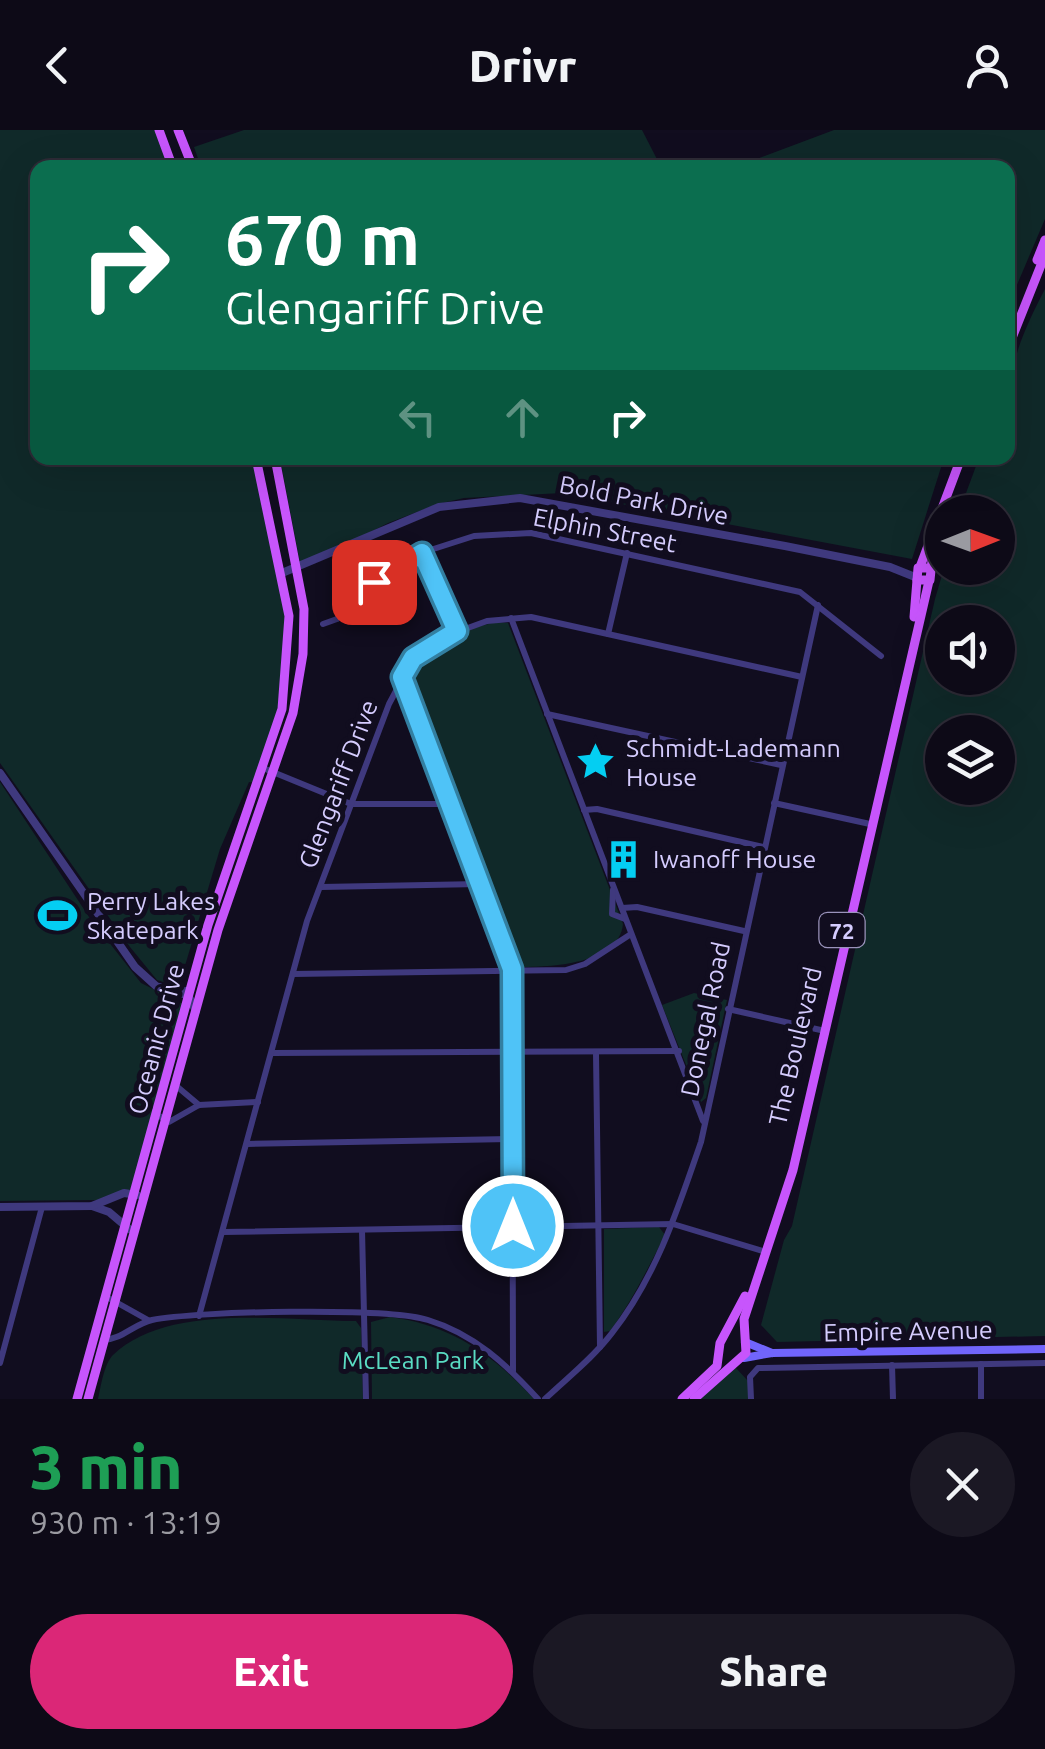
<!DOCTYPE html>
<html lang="en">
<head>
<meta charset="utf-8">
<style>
  body { margin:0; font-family:Ubuntu,sans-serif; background:#1b1824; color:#f1f3f6; height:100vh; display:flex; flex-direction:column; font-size:38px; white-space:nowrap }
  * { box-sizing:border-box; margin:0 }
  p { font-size:32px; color:#9a9aa1 }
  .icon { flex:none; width:55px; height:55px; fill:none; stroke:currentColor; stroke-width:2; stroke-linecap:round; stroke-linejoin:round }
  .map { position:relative; height:1269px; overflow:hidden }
  .sheet { display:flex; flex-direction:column; background:#0d0a17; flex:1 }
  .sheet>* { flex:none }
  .banner { position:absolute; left:30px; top:30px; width:985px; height:305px; border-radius:20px; box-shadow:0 10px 40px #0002,0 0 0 2px #2d2b36; background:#0b6e4f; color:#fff; overflow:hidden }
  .needle { width:65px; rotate:89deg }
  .tools { position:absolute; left:925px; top:365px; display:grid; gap:20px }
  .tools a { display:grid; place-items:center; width:90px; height:90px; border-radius:50%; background:#0d0a17; box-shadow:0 10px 40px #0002,0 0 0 2px #2d2b36; font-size:50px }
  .pin { position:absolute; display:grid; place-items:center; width:85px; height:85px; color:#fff; margin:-42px; border-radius:20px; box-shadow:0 5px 15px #0006 }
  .me { position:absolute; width:110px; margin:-55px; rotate:0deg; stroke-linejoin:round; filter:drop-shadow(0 0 8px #0008) }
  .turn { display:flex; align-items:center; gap:35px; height:210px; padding:0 30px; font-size:45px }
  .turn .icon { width:130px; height:130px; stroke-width:2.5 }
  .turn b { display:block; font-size:70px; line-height:85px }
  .lanes { display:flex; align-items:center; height:95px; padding:0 30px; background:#0003; justify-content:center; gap:50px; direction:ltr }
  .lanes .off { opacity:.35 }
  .round { display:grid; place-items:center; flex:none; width:105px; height:105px; border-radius:52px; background:#1b1824 }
  .summary { display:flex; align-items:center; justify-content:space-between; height:170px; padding:0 30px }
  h1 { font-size:60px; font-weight:800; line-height:75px; color:#1e9e55 }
  .button { display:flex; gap:20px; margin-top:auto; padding:20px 30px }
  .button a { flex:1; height:115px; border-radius:60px; background:#db2777; color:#fff; font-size:40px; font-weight:800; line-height:115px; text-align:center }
  .button a+a { background:#1b1824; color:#f1f3f6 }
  header { display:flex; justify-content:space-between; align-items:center; height:130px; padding:0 30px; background:#0d0a17; font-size:45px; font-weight:800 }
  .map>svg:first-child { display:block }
  .green { fill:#102929; fill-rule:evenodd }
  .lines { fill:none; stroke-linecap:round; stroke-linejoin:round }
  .minor { stroke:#3f397e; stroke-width:6 }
  .tertiary { stroke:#3f397e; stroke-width:8 }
  .secondary { stroke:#7165fc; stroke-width:8 }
  .primary { stroke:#c755fc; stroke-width:9 }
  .route-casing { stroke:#337fa1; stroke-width:25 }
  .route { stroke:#4fc3f7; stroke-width:18 }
  .labels { text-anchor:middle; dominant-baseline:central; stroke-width:10; stroke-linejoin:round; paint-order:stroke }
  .shield { fill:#110d1f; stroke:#9a93bb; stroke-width:2.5 }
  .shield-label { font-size:22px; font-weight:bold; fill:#d5ccfe }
  .street-label { font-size:25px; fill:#d5ccfe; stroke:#110d1f }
  .poi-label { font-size:25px; fill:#d5ccfe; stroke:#110d1f; text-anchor:start }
  .park-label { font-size:25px; fill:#5adcc3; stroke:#110d1f }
</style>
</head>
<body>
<header><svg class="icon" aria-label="back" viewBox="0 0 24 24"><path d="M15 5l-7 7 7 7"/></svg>Drivr<svg class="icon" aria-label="person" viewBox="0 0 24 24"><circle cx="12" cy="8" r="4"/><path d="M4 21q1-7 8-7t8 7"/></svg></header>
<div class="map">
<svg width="1045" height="1269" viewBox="0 0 1045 1269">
  <rect width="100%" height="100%" fill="#110d1f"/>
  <!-- green -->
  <g class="green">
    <path d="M 0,0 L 156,0 L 170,37 L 38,38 L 38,328 L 253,328 L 286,487 L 278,578 L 254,653 L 249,652 L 220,719 L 184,839 L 180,848 L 170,854 L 157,850 L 130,817 L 0,633 Z"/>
    <path d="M 244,0 L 642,0 L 661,37 L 201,37 L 194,17 Z"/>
    <path d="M 834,0 L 1045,0 L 1045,89 L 1008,176 L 1008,38 L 735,37 Z"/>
    <path d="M 1045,159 L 1045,1206 L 777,1212 L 761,1195 L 784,1110 L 792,1096 L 935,469 L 944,438 L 998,438 L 998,382 L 959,382 L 979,328 L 1008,328 C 1008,249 1008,230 1045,159 ZM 998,492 L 998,548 L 942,548 L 942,492 ZM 942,602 L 998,602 L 998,658 L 942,658 Z"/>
    <path d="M 280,328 L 944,328 L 912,429 L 563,363 L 464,368 L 438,374 L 388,393 L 301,438 Z"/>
    <path d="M 496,492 L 508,493 L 623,794 C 619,835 549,837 519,837 L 512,833 L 407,551 C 422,514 460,501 496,492 Z"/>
    <path d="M 0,652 L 89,787 L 141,853 L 183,874 L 131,1059 L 100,1070 L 0,1071 Z"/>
    <path d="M 694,863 L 727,870 L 706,968 L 701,972 L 662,875 Z"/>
    <path d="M 659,1097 L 665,1105 C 648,1138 632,1171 610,1201 L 604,1202 L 604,1099 Z"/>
    <path d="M 390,1187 C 451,1195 492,1224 534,1269 L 372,1269 L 371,1192 Z"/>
    <path d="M 356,1191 L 361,1198 L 363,1269 L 98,1269 C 101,1256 104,1234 113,1225 C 168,1172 285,1191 356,1191 Z"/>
    <path d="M 735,1237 L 748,1251 L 748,1269 L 699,1269 Z"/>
  </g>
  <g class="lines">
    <!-- minor -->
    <g class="minor">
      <path d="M 421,423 L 457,501"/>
      <path d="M 511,488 L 703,991"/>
      <path d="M 323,494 L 337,489 L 383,445 L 421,423 L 474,406 L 531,403 L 800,462 L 881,526"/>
      <path d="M 608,504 L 627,423"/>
      <path d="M 402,548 L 512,839 L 513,1241"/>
      <path d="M 547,584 L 781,635"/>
      <path d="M 263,638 L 351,674 L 449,674"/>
      <path d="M 774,673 L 870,694"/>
      <path d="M 584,680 L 597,679 L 763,717"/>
      <path d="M 321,757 L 480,754"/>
      <path d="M 613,760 L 612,784 L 625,789"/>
      <path d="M 622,778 L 637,777 L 744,801"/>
      <path d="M 293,844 L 566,840 L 585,834 L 631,804"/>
      <path d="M 728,879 L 825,901"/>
      <path d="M 272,923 L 679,921"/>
      <path d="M 596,923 L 600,1217"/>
      <path d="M 174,954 L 199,975"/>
      <path d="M 156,984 L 169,992 L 199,975 L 258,972"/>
      <path d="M 247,1014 L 512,1009"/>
      <path d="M 362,1100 L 366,1269"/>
      <path d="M 223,1102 L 673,1094 L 766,1122"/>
      <path d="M 105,1166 L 148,1190"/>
      <path d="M 199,1186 L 307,791 L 389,574 L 413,529 L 443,507 L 487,491 L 531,487 L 802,547"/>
      <path d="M 103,1210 C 121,1210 134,1194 152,1190 C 195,1181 388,1177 428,1190 C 474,1204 506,1234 538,1269"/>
      <path d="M 0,1233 L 42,1077"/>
      <path d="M 981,1234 L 981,1269"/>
      <path d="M 892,1235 L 893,1269"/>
      <path d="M 545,1269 C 567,1248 593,1228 612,1203 C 656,1147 678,1079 701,1012 L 818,475"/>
      <path d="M 751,1269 L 750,1247 L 758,1238 L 1045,1233"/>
    </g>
    <!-- tertiary -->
    <g class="tertiary">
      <path d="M 282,443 L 439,377 L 520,368 L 785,416 L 890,437 L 915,447"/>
      <path d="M 0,643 L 135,837 L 156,856 L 189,866"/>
      <path d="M 168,860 L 186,861 L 196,881"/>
      <path d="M 92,1076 L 109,1082 L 129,1099"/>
      <path d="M 0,1077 L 92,1076 L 124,1063 L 137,1065"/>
    </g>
    <!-- secondary -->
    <g class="secondary">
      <path d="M 745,1212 L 772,1223"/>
      <path d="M 744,1228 L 772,1223 L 1045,1219"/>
    </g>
    <!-- primary -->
    <g class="primary">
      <path d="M 159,0 L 173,38"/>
      <path d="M 178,0 L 193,38"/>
      <path d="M 1037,130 L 1045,110"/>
      <path d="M 1008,218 L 1045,125"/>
      <path d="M 920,437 L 961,328"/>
      <path d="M 929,438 L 918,438 L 917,450 L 930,450 L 933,421"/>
      <path d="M 914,487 L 917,450"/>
      <path d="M 77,1269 L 208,795 L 282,579 L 289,486 L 256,328"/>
      <path d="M 88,1269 L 218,800 L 293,583 L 303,524 L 304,479 L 275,328"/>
      <path d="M 682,1269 L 717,1236 L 720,1213 L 745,1166"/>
      <path d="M 694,1269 L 746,1223 L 744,1189 L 793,1040 L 929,451"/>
    </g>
  </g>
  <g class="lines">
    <defs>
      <path id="route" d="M 374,452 L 422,423 L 457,501 L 413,528 L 402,547 L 512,839 L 513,1096"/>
    </defs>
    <!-- route casing -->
    <use href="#route" class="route-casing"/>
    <!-- route -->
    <use href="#route" class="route"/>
  </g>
  <!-- icons -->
  <defs>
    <symbol id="sight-bare" viewBox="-9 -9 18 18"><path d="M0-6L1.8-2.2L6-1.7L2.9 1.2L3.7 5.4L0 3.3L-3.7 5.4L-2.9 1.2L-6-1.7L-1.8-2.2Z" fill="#04cef2" stroke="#110d1f" stroke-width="2.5" paint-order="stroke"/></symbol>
    <symbol id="building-bare" viewBox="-9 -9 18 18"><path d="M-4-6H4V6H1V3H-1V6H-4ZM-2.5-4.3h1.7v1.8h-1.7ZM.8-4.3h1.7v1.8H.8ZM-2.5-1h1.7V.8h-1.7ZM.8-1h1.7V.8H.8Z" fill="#04cef2" stroke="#110d1f" stroke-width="2.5" paint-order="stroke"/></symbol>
    <symbol id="stadium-bare" viewBox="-9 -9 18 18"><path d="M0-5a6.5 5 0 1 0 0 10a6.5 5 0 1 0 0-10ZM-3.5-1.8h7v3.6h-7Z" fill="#04cef2" stroke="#110d1f" stroke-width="2.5" paint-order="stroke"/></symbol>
  </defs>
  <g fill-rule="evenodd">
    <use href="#sight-bare" x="568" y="604" width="55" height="55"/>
    <use href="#building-bare" x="596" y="702" width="55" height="55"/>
    <use href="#stadium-bare" x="30" y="758" width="55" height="55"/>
  </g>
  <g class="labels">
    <!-- shield labels -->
    <rect class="shield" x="819.5" y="783" width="45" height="34" rx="8"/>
    <g class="shield-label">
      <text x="842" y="800">72</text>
    </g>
    <!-- street labels -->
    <g class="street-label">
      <text transform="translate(644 370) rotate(11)">Bold Park Drive</text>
      <text transform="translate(605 400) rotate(11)">Elphin Street</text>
      <text transform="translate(338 654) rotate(-69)">Glengariff Drive</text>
      <text transform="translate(705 889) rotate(-78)">Donegal Road</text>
      <text transform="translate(156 909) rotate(-75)">Oceanic Drive</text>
      <text transform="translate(795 916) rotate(-77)">The Boulevard</text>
      <text transform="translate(908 1201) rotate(-1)">Empire Avenue</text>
    </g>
    <!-- poi labels -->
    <g class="poi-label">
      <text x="626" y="618">Schmidt-Lademann<tspan x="626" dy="29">House</tspan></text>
      <text x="653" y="729">Iwanoff House</text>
      <text x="87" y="771">Perry Lakes<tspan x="87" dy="29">Skatepark</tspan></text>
    </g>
    <!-- park labels -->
    <g class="park-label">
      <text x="413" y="1230">McLean Park</text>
    </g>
  </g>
</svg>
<div class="tools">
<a><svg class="needle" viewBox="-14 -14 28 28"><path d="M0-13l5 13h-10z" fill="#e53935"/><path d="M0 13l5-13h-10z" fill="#9a9aa1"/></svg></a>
<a><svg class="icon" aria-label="sound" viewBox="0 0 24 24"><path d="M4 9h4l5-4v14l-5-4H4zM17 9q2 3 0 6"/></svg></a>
<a><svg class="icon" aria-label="layers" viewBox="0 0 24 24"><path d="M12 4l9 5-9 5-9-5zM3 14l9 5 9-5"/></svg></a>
</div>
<div class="pin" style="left:374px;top:452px;background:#d93025"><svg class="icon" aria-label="arrive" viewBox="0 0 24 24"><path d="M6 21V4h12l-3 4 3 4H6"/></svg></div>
<svg class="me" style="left:513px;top:1096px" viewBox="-20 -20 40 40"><circle r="17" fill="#4fc3f7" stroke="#fff" stroke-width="3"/><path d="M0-11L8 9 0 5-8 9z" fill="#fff"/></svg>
<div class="banner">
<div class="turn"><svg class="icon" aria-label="right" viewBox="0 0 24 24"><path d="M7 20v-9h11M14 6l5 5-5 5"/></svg><div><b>670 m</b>Glengariff Drive</div></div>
<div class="lanes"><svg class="icon off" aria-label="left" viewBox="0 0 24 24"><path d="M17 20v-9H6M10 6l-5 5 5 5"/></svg><svg class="icon off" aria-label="ahead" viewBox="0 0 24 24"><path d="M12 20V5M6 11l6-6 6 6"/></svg><svg class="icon" aria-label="right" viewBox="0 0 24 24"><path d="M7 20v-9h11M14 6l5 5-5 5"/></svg></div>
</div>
</div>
<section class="sheet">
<div class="summary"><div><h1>3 min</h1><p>930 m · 13:19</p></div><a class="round"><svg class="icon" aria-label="close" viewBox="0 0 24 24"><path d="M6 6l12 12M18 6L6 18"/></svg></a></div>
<div class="button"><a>Exit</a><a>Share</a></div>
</section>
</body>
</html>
